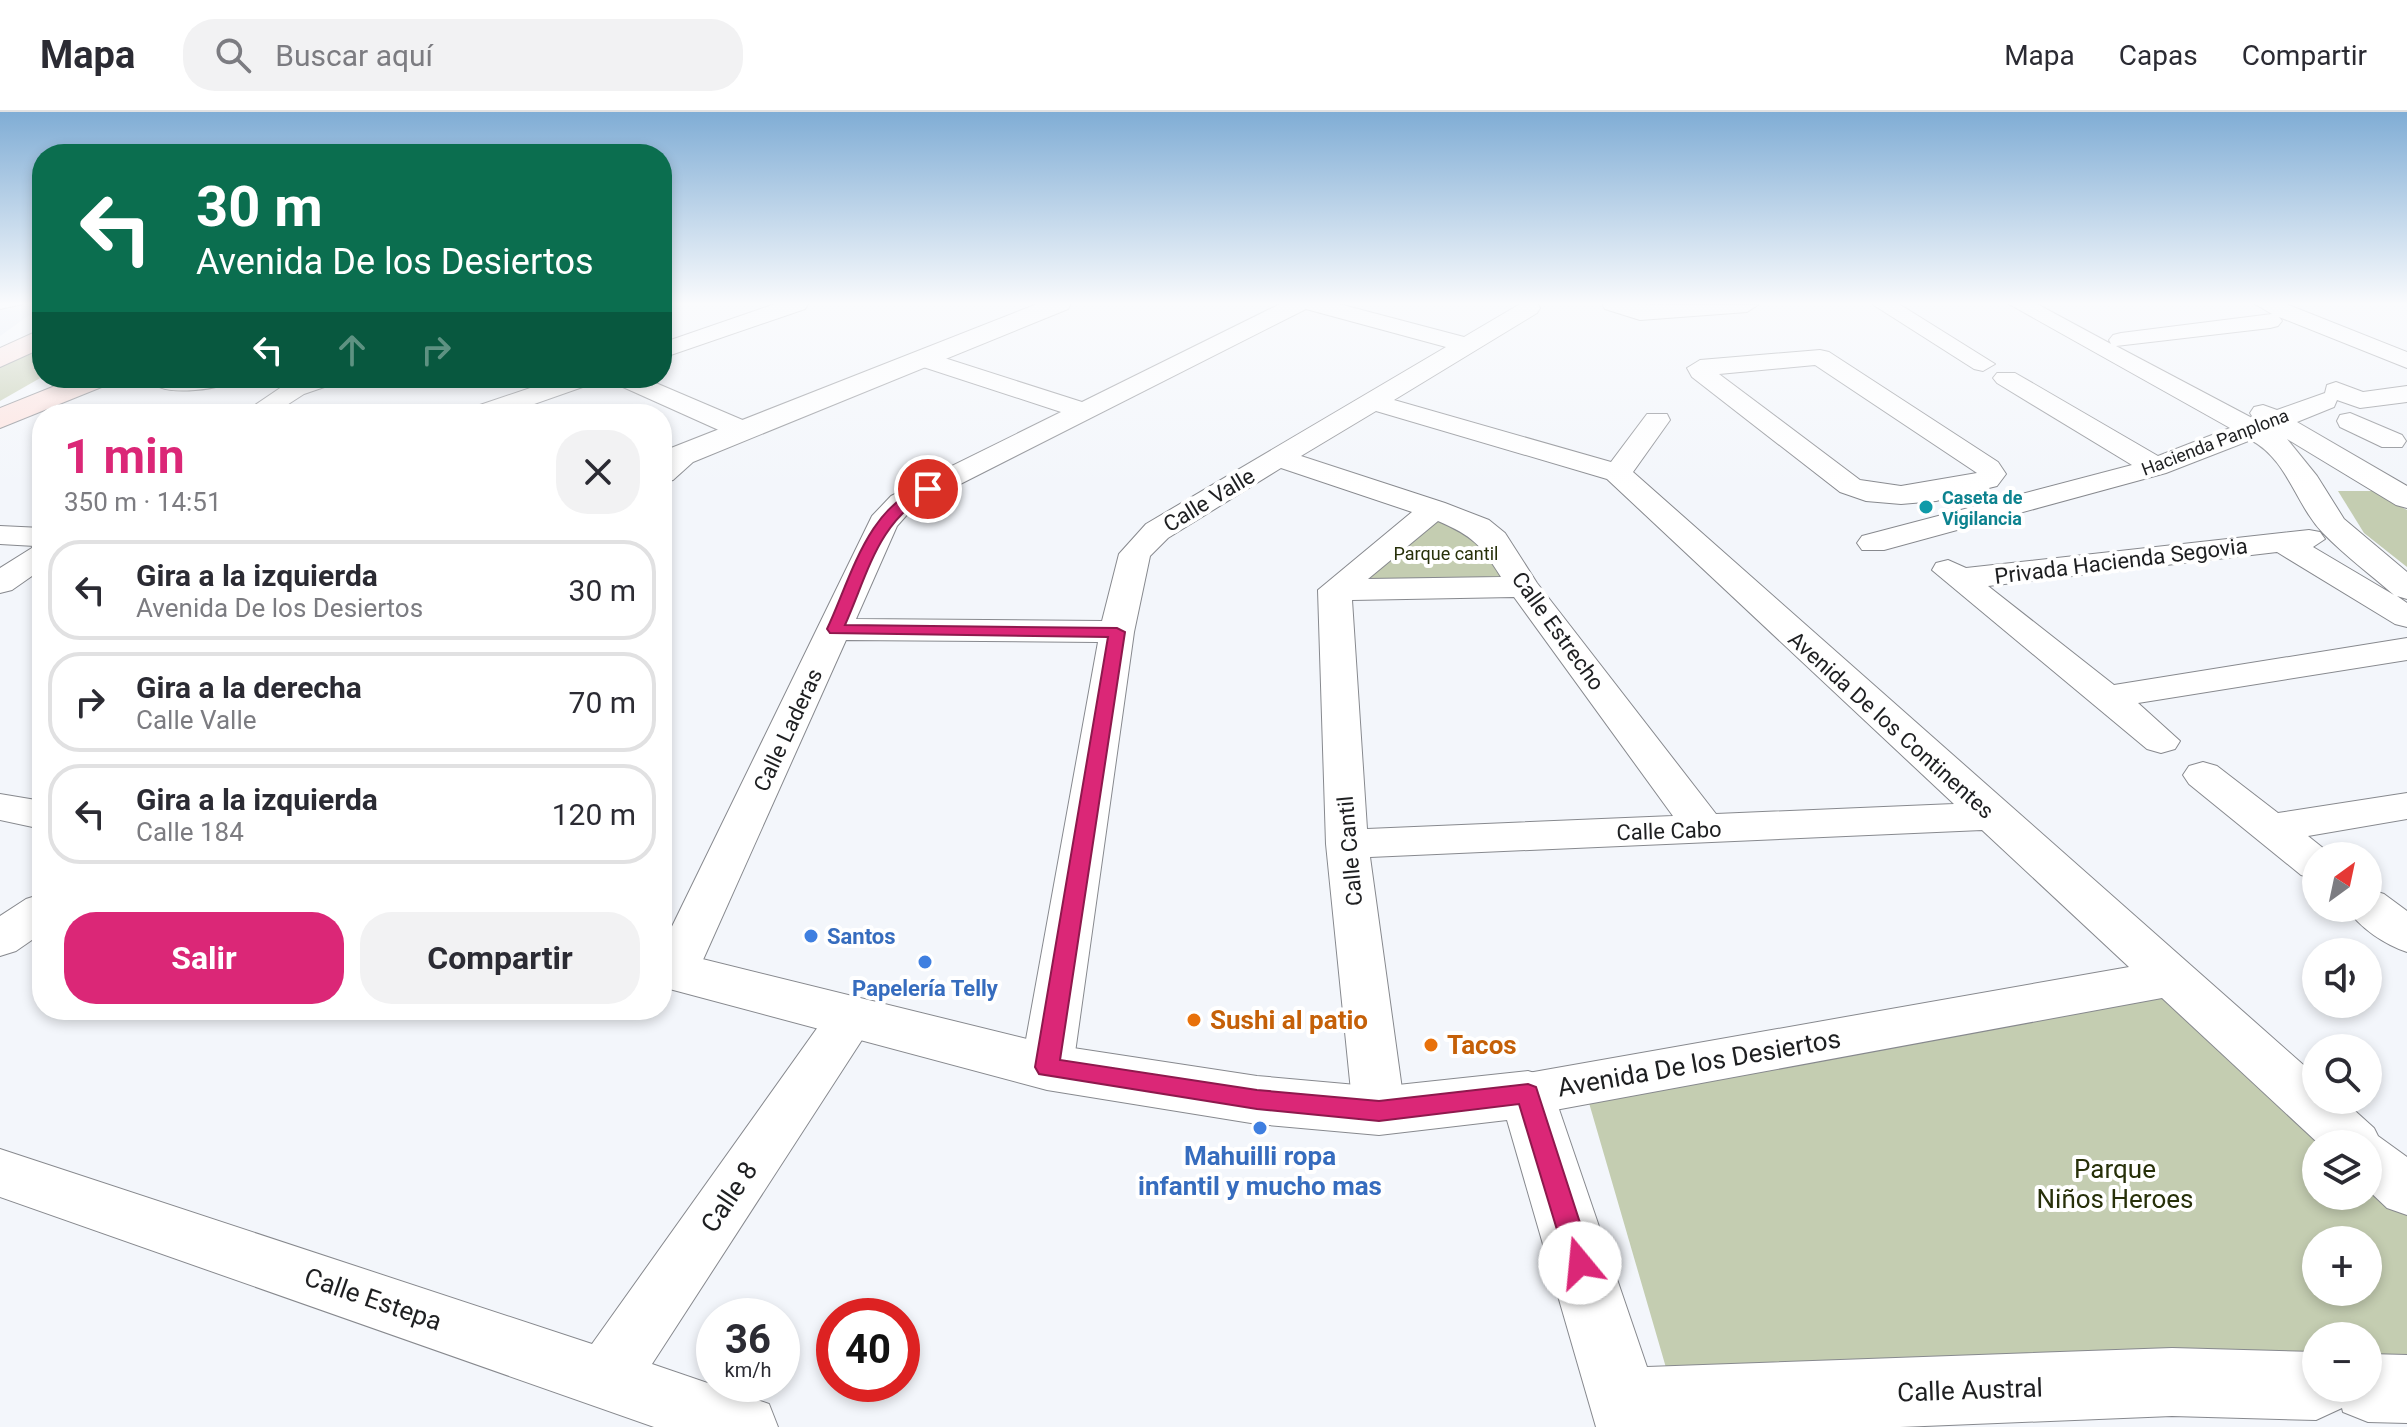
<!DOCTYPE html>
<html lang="es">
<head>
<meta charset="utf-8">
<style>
  body { margin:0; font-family:Roboto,sans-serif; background:#f2f2f3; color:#2b2b33; height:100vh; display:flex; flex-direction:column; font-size:30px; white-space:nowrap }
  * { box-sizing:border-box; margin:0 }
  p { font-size:26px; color:#7c7c81 }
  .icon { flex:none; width:44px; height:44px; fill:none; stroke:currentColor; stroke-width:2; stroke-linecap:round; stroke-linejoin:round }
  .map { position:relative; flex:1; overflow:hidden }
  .details { position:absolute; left:32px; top:292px; width:640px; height:616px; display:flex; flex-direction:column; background:#fff; border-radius:32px; box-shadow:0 4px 12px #0003 }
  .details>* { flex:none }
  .guide { position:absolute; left:32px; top:32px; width:640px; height:244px; border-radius:32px; box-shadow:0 4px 12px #0003; background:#0b6e4f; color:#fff; overflow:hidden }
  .needle { width:52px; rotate:33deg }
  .tools { position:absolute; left:2302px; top:730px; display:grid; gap:16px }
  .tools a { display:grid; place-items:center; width:80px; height:80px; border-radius:50%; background:#fff; box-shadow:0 4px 12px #0003; font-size:40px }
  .speed { position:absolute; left:696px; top:1186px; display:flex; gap:16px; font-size:40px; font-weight:700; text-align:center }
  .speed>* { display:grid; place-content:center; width:104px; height:104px; border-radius:50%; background:#fff; box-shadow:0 4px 12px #0003; line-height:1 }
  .speed small { font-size:20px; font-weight:400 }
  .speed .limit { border:12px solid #d22; background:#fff; color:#111 }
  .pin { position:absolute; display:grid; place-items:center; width:68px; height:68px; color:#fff; margin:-34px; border:4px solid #fff; border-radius:50%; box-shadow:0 2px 8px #0007 }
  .me { position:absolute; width:88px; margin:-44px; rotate:343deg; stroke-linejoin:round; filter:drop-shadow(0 0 6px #0008) }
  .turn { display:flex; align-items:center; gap:28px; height:168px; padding:0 32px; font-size:36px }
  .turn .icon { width:104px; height:104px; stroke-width:2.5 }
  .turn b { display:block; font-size:56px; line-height:68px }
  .lanes { display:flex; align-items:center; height:76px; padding:0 32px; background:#0003; justify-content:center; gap:40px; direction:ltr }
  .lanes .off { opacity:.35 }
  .round { display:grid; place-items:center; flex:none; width:84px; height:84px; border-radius:32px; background:#f2f2f3 }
  .headline { display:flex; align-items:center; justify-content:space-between; height:136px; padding:0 32px }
  h1 { font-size:48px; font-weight:700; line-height:60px; color:#db2777 }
  .cta { display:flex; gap:16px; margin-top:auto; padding:16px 32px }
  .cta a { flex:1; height:92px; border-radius:32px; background:#db2777; color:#fff; font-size:32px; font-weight:700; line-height:92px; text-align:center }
  .cta a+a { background:#f2f2f3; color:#2b2b33 }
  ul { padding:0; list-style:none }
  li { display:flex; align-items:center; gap:24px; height:100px; margin:0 16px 12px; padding:0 16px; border:4px solid #e1e1e2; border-radius:32px }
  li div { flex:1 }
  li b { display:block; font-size:30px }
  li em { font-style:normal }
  header { display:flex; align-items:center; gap:48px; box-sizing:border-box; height:112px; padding:0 40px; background:#fff; border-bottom:2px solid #e1e1e2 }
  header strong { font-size:38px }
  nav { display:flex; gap:44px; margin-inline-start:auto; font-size:28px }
  .search { width:560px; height:72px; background:#f2f2f3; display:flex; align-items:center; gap:20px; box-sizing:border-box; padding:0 28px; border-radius:32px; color:#7c7c81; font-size:30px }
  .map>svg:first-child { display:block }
  .built { fill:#e2e9f5 }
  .green { fill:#c4cdb1; fill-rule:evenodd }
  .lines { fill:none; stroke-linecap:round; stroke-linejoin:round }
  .service-casing { stroke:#87898e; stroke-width:2 }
  .minor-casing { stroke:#87898e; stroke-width:2 }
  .tertiary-casing { stroke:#87898e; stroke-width:2 }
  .secondary-casing { stroke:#87898e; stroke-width:2 }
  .service { fill:#fff; fill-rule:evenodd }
  .minor { fill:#fff; fill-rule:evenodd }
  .tertiary { fill:#fff; fill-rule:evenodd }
  .secondary { fill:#fde2de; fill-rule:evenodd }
  .route { fill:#db2777; stroke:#8e194d; stroke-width:2 }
  .culture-dot { fill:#0f9aa8; stroke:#fff; stroke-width:3 }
  .shop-dot { fill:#3f7fe0; stroke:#fff; stroke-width:3 }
  .food-dot { fill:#e8710a; stroke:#fff; stroke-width:3 }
  .labels { text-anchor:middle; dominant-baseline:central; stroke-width:8; stroke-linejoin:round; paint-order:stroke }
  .far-street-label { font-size:18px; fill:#1e1f21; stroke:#fff }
  .far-culture-label { font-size:18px; font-weight:bold; fill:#0d838f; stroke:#fff; text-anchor:start }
  .far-park-label { font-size:18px; fill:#273009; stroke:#fff }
  .street-label { font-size:22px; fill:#1e1f21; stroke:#fff }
  .shop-label { font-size:22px; font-weight:bold; fill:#366cbe; stroke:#fff; text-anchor:start }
  .near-food-label { font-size:26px; font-weight:bold; fill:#c56008; stroke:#fff; text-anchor:start }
  .near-street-label { font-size:26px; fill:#1e1f21; stroke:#fff }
  .near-shop-label { font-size:26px; font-weight:bold; fill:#366cbe; stroke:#fff }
  .near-park-label { font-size:26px; fill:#273009; stroke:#fff }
</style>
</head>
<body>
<header>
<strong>Mapa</strong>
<div class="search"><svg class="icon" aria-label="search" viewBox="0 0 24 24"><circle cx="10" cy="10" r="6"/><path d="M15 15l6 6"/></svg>Buscar aquí</div>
<nav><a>Mapa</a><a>Capas</a><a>Compartir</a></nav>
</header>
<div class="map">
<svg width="2407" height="1315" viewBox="0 0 2407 1315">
  <rect width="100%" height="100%" fill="#f3f6fb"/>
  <!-- built -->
  <path class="built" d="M 0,192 L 42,192 L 42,194 L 0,224 Z"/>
  <!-- green -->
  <g class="green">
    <path d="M 42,233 L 42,265 L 0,289 L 0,254 Z"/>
    <path d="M 2338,379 L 2372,379 L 2407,398 L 2407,455 L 2364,421 Z"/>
    <path d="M 1441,403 L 1472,417 L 1515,472 L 1352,474 Z"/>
    <path d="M 2180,877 L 2347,1032 L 2316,1032 L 2316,1084 L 2368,1084 L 2368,1052 L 2407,1088 L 2407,1260 L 2368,1258 L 2368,1224 L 2316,1224 L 2316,1257 L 1669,1266 L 1587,984 ZM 2316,1128 L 2368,1128 L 2368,1180 L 2316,1180 Z"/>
  </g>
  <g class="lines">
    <defs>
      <path id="service" d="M 0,192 L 23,192 L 0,197 Z"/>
      <g id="minor">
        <path d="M 775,192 L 808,192 L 805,197 L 662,246 L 662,231 Z"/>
        <path d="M 1280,192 L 1339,192 L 1464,225 L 1520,192 L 1538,192 L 1540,196 L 1537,201 L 1394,288 L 1611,350 L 1647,302 L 1667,302 L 1670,308 L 1633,360 L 2316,964 L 2316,988 L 2343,988 L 2374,1016 L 2378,1024 L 2407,1045 L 2407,1103 L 2387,1096 L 2368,1078 L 2368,1032 L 2319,1032 L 2162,886 L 1528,1003 L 1510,997 L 1502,982 L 1510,967 L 1528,961 L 2129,855 L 1982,718 L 1370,745 L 1405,999 L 1398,1014 L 1379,1021 L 1360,1014 L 1353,999 L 1326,732 L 1318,478 L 1412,400 L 1281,356 L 1168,426 L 1150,444 L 1134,520 L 1073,955 L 1065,970 L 1047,976 L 1029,970 L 1021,955 L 1098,530 L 846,528 L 698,859 L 691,872 L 674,877 L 662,873 L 662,835 L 872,404 L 891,384 L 1061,300 L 914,252 L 911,247 L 914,242 L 932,242 L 1082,290 ZM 1306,197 L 1446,235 L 1146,412 L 1119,442 L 1102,509 L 856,507 L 897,414 L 913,396 ZM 1376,299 L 1607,367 L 1954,692 L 1716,702 L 1537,471 L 1505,421 L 1489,408 L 1445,391 L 1301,344 ZM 1438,409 C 1473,424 1481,433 1501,465 L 1368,467 ZM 1514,485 L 1673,704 L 1367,717 L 1352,488 Z"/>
        <path d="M 1602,192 L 1758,193 L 1747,200 L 1640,208 L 1605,197 Z"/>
        <path d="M 1872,192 L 1899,192 L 1995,252 L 1983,259 L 1974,257 Z"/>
        <path d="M 2009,192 L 2037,192 L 2111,232 L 2109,228 L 2113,223 L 2121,221 L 2272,202 L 2255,192 L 2286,192 L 2407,240 L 2407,256 L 2279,205 L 2282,209 L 2278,214 L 2270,216 L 2116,234 L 2254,307 L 2250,301 L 2254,295 L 2263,293 L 2277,298 L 2325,281 L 2327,273 L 2336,270 L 2363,280 L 2407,274 L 2407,290 L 2360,296 L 2337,288 L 2334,295 L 2297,310 L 2407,374 L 2407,396 L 2396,393 L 2287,327 L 2317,364 L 2344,407 L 2407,460 L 2407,487 L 2397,484 L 2407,491 L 2407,515 L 2395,512 L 2277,440 L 1988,474 L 2114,573 L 2407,526 L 2407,548 L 2138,591 L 2180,629 L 2175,637 L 2161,641 L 2147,637 L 1932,458 L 1936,451 L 1948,448 L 1966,456 L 2309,418 L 2320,420 L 2325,427 L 2313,435 L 2394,483 C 2370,462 2344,443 2323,421 C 2295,392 2288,348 2251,328 L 2166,361 L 1884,438 L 1862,438 L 1857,431 L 1862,424 L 2132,353 L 1997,271 L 1993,266 L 1997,261 L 2015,261 L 2158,344 L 2230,316 Z"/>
        <path d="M 1820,238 L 1829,240 L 1998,350 L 2006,362 L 1997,374 L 1936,389 L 1901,392 L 1866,389 L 1840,380 L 1692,265 L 1687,256 L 1700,248 ZM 1815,253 L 1977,361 L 1901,374 L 1860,368 L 1719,262 Z"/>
        <path d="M 161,266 L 235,266 C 227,278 164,284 155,272 Z"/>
        <path d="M 302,266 L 340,266 L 336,271 L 304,282 L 273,302 L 242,302 L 286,272 Z"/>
        <path d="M 560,266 L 598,266 L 594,271 L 506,302 L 467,302 L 471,296 Z"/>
        <path d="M 610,266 L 644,266 L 752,312 L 756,318 L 752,324 L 732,324 L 614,271 Z"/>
        <path d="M 2350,301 L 2402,323 L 2406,329 L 2402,335 L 2382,335 L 2340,315 L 2337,309 L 2340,303 Z"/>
        <path d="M 0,414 L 42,416 L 42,457 L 12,478 L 0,481 L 0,456 L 35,434 L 0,432 Z"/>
        <path d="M 2203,650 L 2217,654 L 2278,701 L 2407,681 L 2407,707 L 2308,724 L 2333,744 L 2316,744 L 2316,767 L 2301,763 L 2189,672 L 2183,663 L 2189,654 Z"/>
        <path d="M 0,682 L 42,689 L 42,717 L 0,708 Z"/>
        <path d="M 2368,777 L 2384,782 L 2407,799 L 2407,840 C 2386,833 2359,816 2347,796 L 2368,796 Z"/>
        <path d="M 42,782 L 42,821 L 16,839 L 0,844 L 0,804 L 26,787 Z"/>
        <path d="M 852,885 L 869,891 L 877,904 L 869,917 L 652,1252 L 769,1292 L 778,1315 L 654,1315 L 0,1085 L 0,1037 L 592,1232 L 835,891 Z"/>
      </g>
      <g id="tertiary">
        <path d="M 1037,192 L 1071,192 L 1068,197 L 693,350 L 673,368 L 662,371 L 662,344 L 671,336 Z"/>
        <path d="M 662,837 L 1047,932 L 1257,964 L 1379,975 L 1528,959 L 1548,965 L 1647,1255 L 2172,1236 L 2316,1240 L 2316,1276 L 2368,1276 L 2368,1242 L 2407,1243 L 2407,1311 L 2368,1310 L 2343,1300 L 2342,1296 L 2316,1308 L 2172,1304 L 1900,1315 L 1596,1315 L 1507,1008 L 1379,1023 L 1257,1012 L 1047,978 L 662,875 Z"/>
      </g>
      <g id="secondary">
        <path d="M 42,217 L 42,236 L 0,255 L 0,236 Z"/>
        <path d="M 75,266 L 113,266 L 109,272 L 0,316 L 0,296 Z"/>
      </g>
    </defs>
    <!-- service casing -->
    <use href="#service" class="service-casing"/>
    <!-- minor casing -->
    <use href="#minor" class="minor-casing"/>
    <!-- tertiary casing -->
    <use href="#tertiary" class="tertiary-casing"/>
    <!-- secondary casing -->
    <use href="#secondary" class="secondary-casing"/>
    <!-- service -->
    <use href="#service" class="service"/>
    <!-- minor -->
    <use href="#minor" class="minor"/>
    <!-- tertiary -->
    <use href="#tertiary" class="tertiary"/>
    <!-- secondary -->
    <use href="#secondary" class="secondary"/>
  </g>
  <!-- sky -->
  <linearGradient id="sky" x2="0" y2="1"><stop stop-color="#80add5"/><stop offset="0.51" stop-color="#fafbfd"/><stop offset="1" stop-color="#fafbfd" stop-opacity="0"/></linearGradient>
  <rect width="2407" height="376" fill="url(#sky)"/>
  <!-- route -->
  <path class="route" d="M 928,373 L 935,377 L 933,379 C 878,408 869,459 845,513 L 1117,516 L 1125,520 L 1060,948 L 1257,978 L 1379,989 L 1528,972 L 1536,975 L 1593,1151 L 1590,1159 L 1580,1163 L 1571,1159 L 1567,1151 L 1519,992 L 1379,1009 L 1257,997 L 1039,962 L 1035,955 L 1108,525 L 830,521 L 827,517 C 851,466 868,391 928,373 Z"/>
  <!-- markers -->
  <circle class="culture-dot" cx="1926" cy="395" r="8"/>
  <g class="shop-dot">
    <circle cx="811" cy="824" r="8"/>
    <circle cx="925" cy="850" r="8"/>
    <circle cx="1260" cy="1016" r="8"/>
  </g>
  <g class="food-dot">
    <circle cx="1194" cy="908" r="8"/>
    <circle cx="1431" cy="933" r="8"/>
  </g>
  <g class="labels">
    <!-- far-street labels -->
    <g class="far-street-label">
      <text transform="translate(2215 330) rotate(-21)">Hacienda Panplona</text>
    </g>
    <!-- far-culture labels -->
    <g class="far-culture-label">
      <text x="1942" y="385">Caseta de<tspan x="1942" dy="21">Vigilancia</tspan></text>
    </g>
    <!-- far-park labels -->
    <g class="far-park-label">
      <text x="1446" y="441">Parque cantil</text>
    </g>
    <!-- street labels -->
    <g class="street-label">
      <text transform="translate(1209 388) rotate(-31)">Calle Valle</text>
      <text transform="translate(2121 449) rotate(-7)">Privada Hacienda Segovia</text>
      <text transform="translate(1558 519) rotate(54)">Calle Estrecho</text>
      <text transform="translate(1891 613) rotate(42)">Avenida De los Continentes</text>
      <text transform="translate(788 618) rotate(-65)">Calle Laderas</text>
      <text transform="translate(1669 719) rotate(-2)">Calle Cabo</text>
      <text transform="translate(1350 739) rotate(-95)">Calle Cantil</text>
    </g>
    <!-- shop labels -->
    <g class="shop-label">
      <text x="827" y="824">Santos</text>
      <text x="925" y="876" text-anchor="middle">Papelería Telly</text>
    </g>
    <!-- near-food labels -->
    <g class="near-food-label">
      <text x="1210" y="908">Sushi al patio</text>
      <text x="1447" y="933">Tacos</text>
    </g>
    <!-- near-street labels -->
    <g class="near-street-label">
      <text transform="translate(1699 951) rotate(-10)">Avenida De los Desiertos</text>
      <text transform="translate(729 1085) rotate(-56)">Calle 8</text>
      <text transform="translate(373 1187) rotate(19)">Calle Estepa</text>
      <text transform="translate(1970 1278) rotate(-2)">Calle Austral</text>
    </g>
    <!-- near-shop labels -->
    <g class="near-shop-label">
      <text x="1260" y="1044">Mahuilli ropa<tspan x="1260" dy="30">infantil y mucho mas</tspan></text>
    </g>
    <!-- near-park labels -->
    <g class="near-park-label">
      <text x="2115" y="1057">Parque<tspan x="2115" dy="30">Niños Heroes</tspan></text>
    </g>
  </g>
</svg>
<div class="tools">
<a><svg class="needle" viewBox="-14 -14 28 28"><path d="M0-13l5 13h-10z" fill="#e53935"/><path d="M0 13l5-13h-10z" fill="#7c7c81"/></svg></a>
<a><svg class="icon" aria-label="sound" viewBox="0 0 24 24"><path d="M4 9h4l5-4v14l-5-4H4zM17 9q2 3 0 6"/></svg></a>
<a><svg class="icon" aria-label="search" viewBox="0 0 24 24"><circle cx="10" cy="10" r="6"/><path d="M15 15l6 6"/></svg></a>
<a><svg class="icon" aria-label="layers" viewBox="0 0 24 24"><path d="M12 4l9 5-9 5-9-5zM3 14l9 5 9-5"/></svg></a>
<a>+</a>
<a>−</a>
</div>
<div class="speed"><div>36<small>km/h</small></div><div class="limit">40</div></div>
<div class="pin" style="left:928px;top:377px;background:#d93025"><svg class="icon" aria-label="arrive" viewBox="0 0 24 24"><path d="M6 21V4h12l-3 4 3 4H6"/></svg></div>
<svg class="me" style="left:1580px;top:1151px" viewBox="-20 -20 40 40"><circle r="19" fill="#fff"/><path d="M0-13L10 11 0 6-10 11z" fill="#db2777"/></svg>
<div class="guide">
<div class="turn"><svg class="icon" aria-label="left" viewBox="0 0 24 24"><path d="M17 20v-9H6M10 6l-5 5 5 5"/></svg><div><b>30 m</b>Avenida De los Desiertos</div></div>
<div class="lanes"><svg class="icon" aria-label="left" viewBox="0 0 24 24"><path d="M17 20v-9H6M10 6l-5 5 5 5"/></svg><svg class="icon off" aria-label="ahead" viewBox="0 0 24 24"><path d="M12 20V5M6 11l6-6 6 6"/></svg><svg class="icon off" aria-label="right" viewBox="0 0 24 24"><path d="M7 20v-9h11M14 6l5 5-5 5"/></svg></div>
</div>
<section class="details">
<div class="headline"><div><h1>1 min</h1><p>350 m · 14:51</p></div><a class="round"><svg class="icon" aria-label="close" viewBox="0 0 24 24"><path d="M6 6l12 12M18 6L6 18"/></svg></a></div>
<ul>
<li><svg class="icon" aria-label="left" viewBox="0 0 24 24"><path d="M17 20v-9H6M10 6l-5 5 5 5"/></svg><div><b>Gira a la izquierda</b><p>Avenida De los Desiertos</p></div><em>30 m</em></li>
<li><svg class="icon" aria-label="right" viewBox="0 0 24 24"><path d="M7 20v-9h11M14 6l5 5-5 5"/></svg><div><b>Gira a la derecha</b><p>Calle Valle</p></div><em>70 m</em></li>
<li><svg class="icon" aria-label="left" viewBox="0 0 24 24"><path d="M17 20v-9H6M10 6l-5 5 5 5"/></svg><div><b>Gira a la izquierda</b><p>Calle 184</p></div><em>120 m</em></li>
</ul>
<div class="cta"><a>Salir</a><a>Compartir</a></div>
</section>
</div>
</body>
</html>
